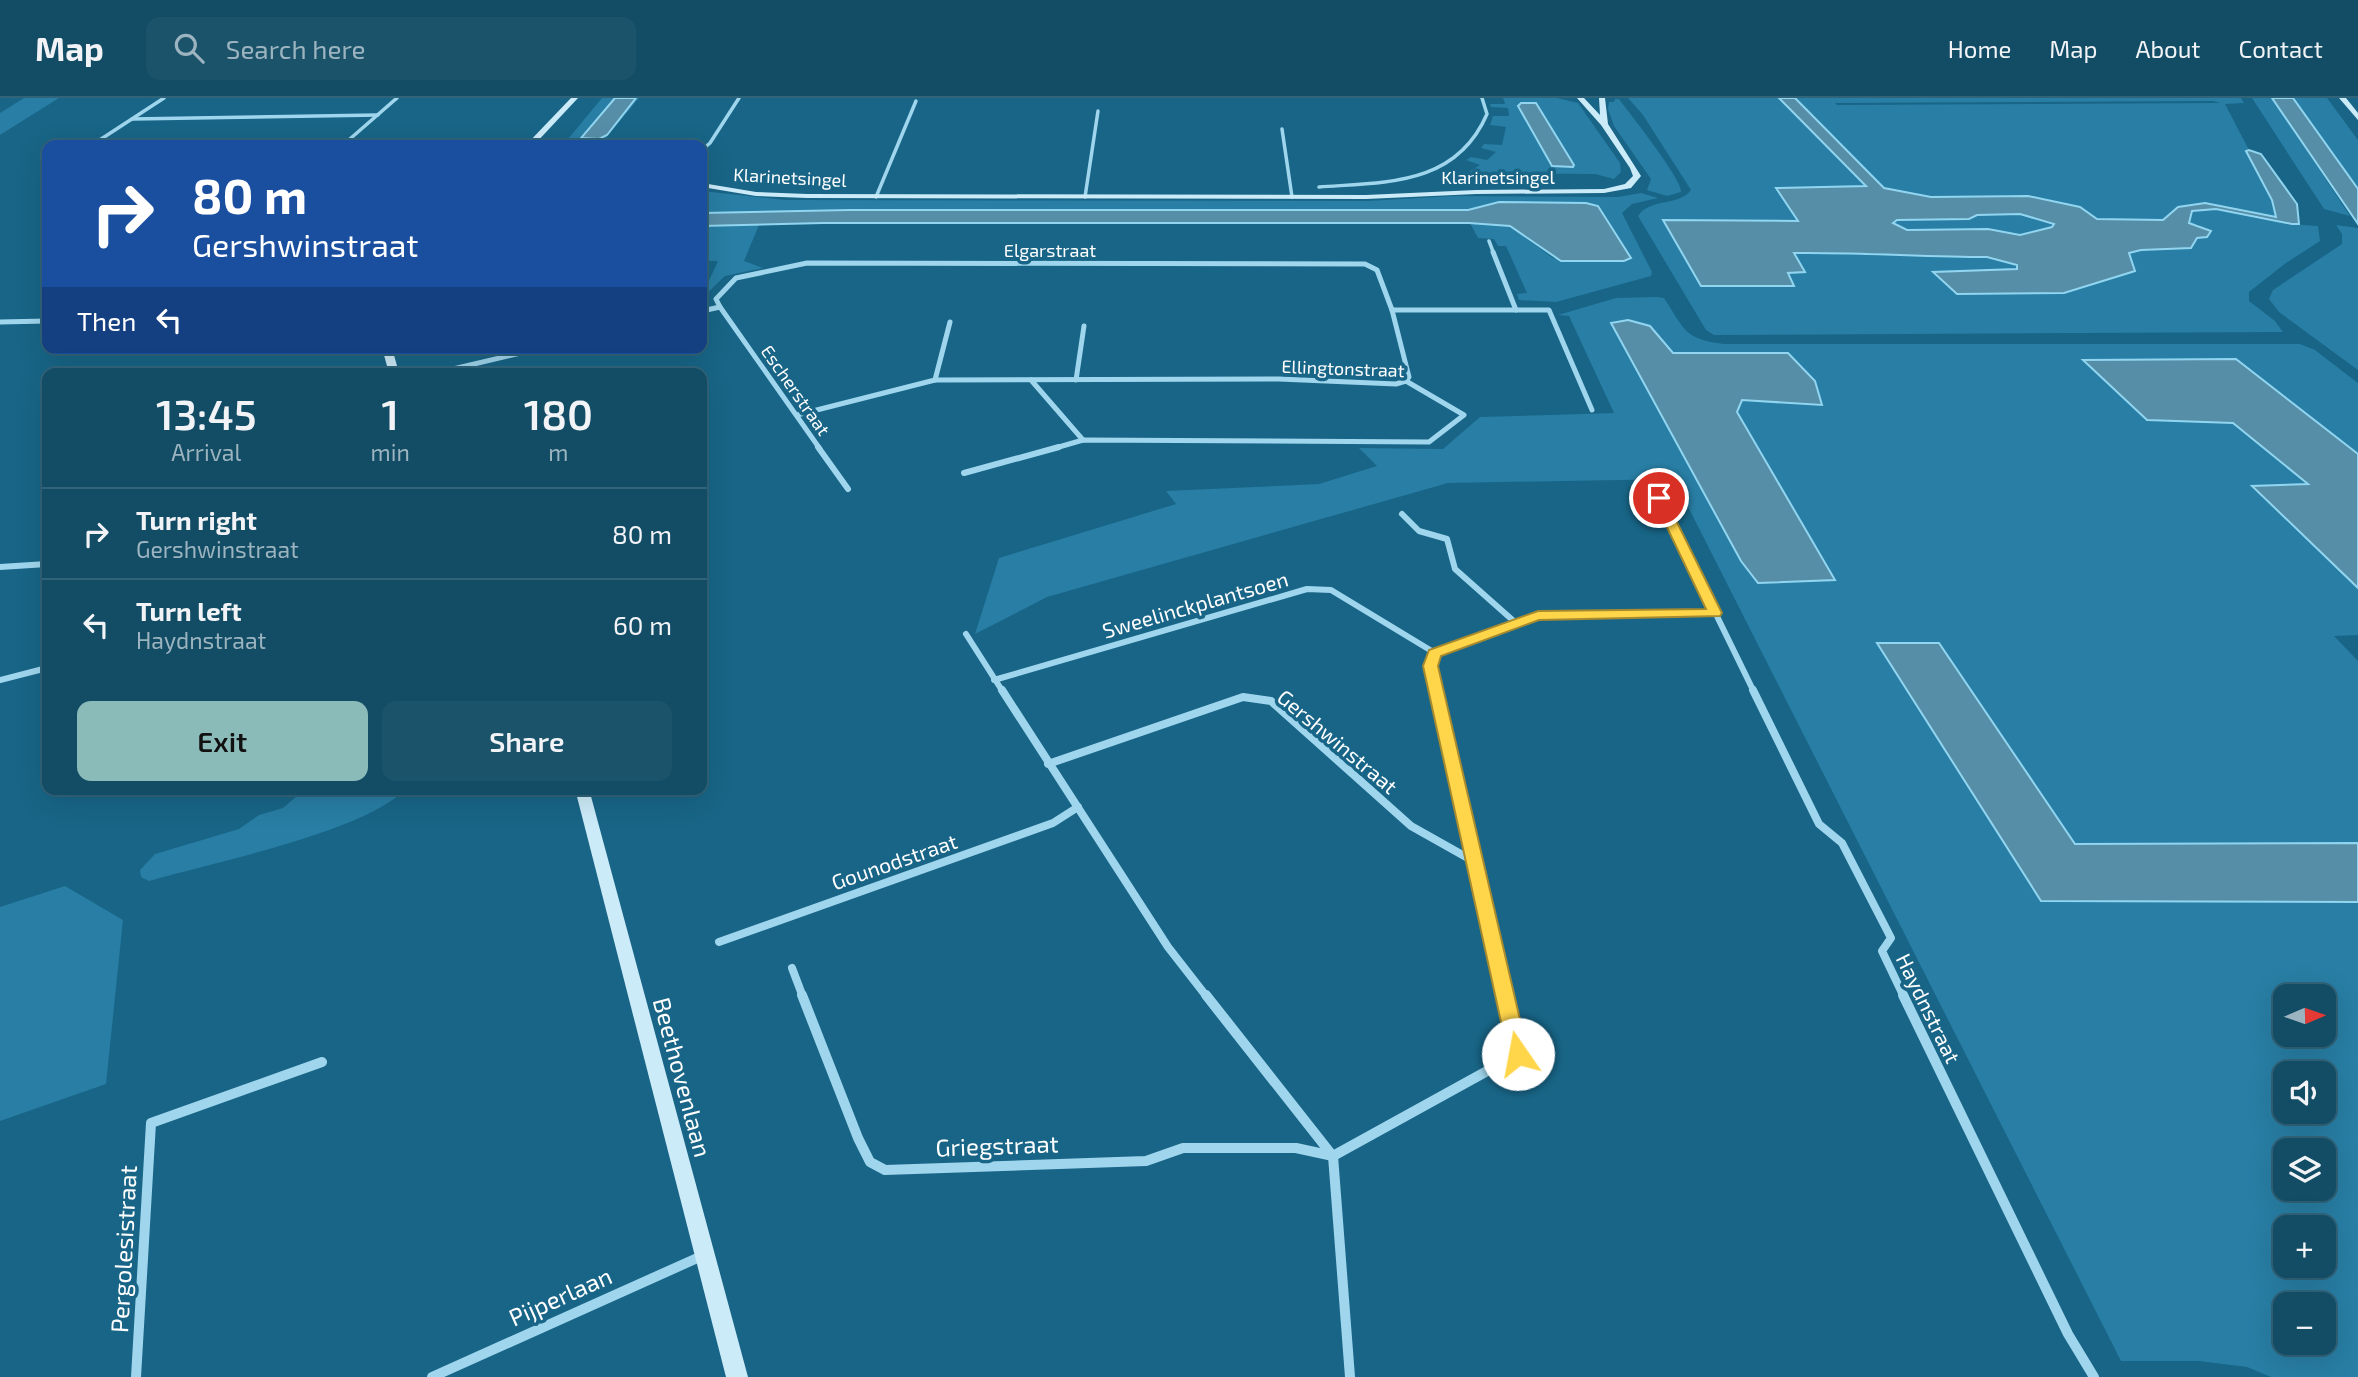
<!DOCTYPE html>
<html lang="en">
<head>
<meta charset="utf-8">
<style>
  body { margin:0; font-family:"Exo 2",sans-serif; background:#1b536b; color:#f1f3f6; height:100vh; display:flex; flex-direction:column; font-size:26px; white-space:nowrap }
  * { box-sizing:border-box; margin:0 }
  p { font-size:23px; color:#9cb4bf }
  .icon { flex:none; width:38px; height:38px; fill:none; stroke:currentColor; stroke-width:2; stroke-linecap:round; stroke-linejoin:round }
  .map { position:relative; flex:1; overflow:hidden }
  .panel { position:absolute; left:42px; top:270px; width:665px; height:427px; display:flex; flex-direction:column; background:#124c65; border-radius:14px; box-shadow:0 7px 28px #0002,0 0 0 2px #316379 }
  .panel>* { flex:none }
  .top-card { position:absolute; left:42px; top:42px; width:665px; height:214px; border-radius:14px; box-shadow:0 7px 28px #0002,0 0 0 2px #316379; background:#1a4fa0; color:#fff; overflow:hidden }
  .needle { width:46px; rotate:88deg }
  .tools { position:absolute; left:2273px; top:886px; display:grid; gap:14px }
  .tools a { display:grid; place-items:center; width:63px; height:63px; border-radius:14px; background:#124c65; box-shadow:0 7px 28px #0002,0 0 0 2px #316379; font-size:35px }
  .pin { position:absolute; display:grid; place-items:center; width:60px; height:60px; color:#fff; margin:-30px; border:4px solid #fff; border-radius:50%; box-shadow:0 2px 7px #0007 }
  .me { position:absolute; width:77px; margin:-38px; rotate:348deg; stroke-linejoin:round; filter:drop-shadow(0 0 5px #0008) }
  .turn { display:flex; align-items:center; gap:24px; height:147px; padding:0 35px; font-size:32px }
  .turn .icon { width:91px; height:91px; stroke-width:2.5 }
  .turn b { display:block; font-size:49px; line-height:60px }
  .then { display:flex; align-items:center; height:66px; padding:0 35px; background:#0003; gap:14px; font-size:26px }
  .eta { display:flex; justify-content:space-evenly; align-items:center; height:119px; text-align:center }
  .eta b { font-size:42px; font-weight:600; line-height:49px }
  .cta { display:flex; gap:14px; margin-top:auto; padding:14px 35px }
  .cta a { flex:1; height:80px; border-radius:14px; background:#8bbbb9; color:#111; font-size:28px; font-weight:600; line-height:80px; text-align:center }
  .cta a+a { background:#1b536b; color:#f1f3f6 }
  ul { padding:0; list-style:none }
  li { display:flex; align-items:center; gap:21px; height:91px; padding:0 35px; border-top:2px solid #316379 }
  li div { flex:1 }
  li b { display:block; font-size:26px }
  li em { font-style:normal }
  header { display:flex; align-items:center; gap:42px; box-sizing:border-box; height:98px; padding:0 35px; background:#124c65; border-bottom:2px solid #316379 }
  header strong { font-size:33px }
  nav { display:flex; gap:38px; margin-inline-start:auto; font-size:24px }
  .search { width:490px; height:63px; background:#1b536b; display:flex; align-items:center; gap:18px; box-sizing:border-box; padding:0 24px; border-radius:14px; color:#9cb4bf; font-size:26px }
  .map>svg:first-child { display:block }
  .green { fill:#287ea4; fill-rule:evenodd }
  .water { fill:#578ea7; stroke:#91d5f0; stroke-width:2; fill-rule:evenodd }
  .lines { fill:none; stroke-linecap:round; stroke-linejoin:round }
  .street-far4 { stroke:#9fd6ed; stroke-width:3.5 }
  .street-far3 { stroke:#9fd6ed; stroke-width:5 }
  .street-far2 { stroke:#9fd6ed; stroke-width:6 }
  .street-far1 { stroke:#9fd6ed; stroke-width:8 }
  .street { stroke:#9fd6ed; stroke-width:10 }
  .secondary { fill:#ccebf9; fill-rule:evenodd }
  .route { fill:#ffd54a; stroke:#a68a30; stroke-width:2 }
  .labels { text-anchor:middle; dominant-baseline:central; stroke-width:7; stroke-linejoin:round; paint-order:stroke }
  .far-street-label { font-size:18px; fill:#fff; stroke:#186587 }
  .street-label { font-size:21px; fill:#fff; stroke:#186587 }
  .near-street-label { font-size:24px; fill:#fff; stroke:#186587 }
</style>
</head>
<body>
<header>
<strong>Map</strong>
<div class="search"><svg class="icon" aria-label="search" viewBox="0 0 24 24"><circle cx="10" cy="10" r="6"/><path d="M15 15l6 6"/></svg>Search here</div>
<nav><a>Home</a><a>Map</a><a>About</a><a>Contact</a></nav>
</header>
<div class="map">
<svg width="2358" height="1279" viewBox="0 0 2358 1279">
  <rect width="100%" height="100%" fill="#186587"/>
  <!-- green -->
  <g class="green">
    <path d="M 24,0 L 59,0 L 0,37 L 0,15 Z"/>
    <path d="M 602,0 L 615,0 L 582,40 L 607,37 L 636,0 L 639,0 L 600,47 L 573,47 L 569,45 L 568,41 Z"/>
    <path d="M 1503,0 L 1557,0 L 1578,5 L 1620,65 L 1621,74 L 1614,81 L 1595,76 L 1467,75 L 1480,67 L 1466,62 L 1471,59 L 1487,62 L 1496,54 L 1481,50 L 1484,46 L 1502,47 L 1506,29 L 1490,27 L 1493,18 L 1509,18 L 1508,10 L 1491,9 L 1490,6 L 1505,6 ZM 1536,5 L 1574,68 L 1573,69 L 1552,68 L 1518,8 Z"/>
    <path d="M 1628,0 L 1779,0 L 1867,88 L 1799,123 L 1664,123 L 1702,188 L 1794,188 L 1788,175 L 1805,174 L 1794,155 L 1987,159 L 2017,167 L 2017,171 L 1935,174 L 2135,172 L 2128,155 L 2200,127 L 2189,125 L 2192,113 L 2216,111 L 2292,126 L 2318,128 L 2320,143 L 2286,165 L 2249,194 L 2249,203 L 2275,223 L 2283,234 L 1714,237 L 1706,232 L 1638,118 C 1650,100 1680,108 1691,92 L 1643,17 Z"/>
    <path d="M 1795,0 L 2241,0 L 2244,5 L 2225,6 L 2249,52 L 2247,54 L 2272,102 L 2276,119 L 2205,105 L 2178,109 L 2163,122 L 2097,121 L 2080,109 L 2028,98 L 1931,99 L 1884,90 ZM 2213,3 L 2221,5 L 1837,7 L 1835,5 Z"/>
    <path d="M 2252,0 L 2272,0 L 2350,118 L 2324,111 Z"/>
    <path d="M 2293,0 L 2327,0 L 2358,42 L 2358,91 Z"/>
    <path d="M 1615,1 L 1619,1 C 1630,16 1683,82 1681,94 L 1667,98 L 1647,92 L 1651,81 L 1614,28 L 1608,11 L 1609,4 L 1614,4 Z"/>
    <path d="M 702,93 L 785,102 L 1367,103 L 1454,98 L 1618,99 L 1641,95 L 1658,100 L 1632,106 L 1622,115 L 1652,174 L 1651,178 L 1556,204 L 1519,202 L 1517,196 L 1527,195 L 1506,148 L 1498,148 L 1494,141 L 1478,140 L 1470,125 L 1510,128 L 1553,160 L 1629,162 L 1631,160 L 1598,108 L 1586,105 L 1500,104 L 1468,112 L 849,112 L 702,115 Z"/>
    <path d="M 2020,116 L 2055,125 L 2052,129 L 2020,137 L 1988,131 L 1907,132 L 1892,125 L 1897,122 L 1969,121 L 1977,117 Z"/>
    <path d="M 759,127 L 744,163 L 763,170 L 725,178 L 702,200 L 702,190 L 706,189 L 718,163 L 702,163 L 702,128 Z"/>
    <path d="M 2336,127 L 2358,130 L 2358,272 L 2279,214 L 2269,201 L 2273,192 L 2342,146 L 2342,136 Z"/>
    <path d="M 1656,199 L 1664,200 C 1685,232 1684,241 1724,246 L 2300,246 L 2315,252 L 2358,285 L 2358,356 L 2236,261 L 2147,322 L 2233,325 L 2309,387 L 2252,389 L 2358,490 L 2358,537 L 2334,538 L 2358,563 L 2358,745 L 2075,746 L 1939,545 L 2041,803 L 2358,804 L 2358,1279 L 2271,1279 L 2247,1269 L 2199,1263 L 2121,1263 L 1674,381 L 1448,385 L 1047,499 L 975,536 L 999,460 L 1176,406 L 1166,393 L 1319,386 L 1377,368 L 1359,350 L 1443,351 L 1480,319 L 1614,315 L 1569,218 L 1558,217 L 1616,200 ZM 1611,226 L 1650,228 L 1673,255 L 1788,255 L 1815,283 L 1822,307 L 1742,302 L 1737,313 L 1835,482 L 1758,484 L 1741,463 ZM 2286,898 L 2324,898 L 2324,936 L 2286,936 ZM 2286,975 L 2324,975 L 2324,1013 L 2286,1013 ZM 2286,1052 L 2324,1052 L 2324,1090 L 2286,1090 ZM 2286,1129 L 2324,1129 L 2324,1167 L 2286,1167 ZM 2286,1206 L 2324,1206 L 2324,1244 L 2286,1244 Z"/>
    <path d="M 305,691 L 406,691 C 364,734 211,765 149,783 L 141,779 L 140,772 L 155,756 L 239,731 L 259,717 L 283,710 Z"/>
    <path d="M 65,788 L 123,822 L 106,986 L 0,1023 L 0,809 Z"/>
  </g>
  <!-- water -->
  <g class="water">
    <path d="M 615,0 L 636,0 L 607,37 L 599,41 L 581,40 Z"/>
    <path d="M 1779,0 L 1795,0 L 1884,90 L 1931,99 L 2028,98 L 2080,109 L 2097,121 L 2163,122 L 2178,109 L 2205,105 L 2276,119 L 2272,102 L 2246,53 L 2249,52 L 2261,56 L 2297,106 L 2299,126 L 2292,126 L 2216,111 L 2192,113 L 2189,125 L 2211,133 L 2207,139 L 2197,140 L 2191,150 L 2141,152 L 2129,155 L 2135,173 L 2064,195 L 1957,196 L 1933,174 L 2017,171 L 2017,167 L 1987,159 C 1923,159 1859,154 1794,155 L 1805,174 L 1788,175 L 1794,188 L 1701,188 L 1663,122 L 1798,123 L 1776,90 L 1866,88 ZM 2020,116 L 2054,126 L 2052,129 L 2020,137 L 1988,131 L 1907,132 L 1893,125 L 1897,122 L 1969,121 L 1977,117 Z"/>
    <path d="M 2272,0 L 2293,0 L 2358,91 L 2358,126 Z"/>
    <path d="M 1536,5 L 1574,67 L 1573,69 L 1552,68 L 1518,8 L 1521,5 Z"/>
    <path d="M 1499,104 L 1586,105 L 1598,108 L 1631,160 L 1624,163 L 1561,163 L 1510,128 L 1469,125 L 823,125 L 702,128 L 702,115 L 849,112 L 1468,112 Z"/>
    <path d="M 1628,222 L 1650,228 L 1673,255 L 1788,255 L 1815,283 L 1822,307 L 1742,302 L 1737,314 L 1835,482 L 1758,485 L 1741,463 L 1611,225 Z"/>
    <path d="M 2236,261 L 2358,356 L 2358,490 L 2252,388 L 2308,386 L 2233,325 L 2147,322 L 2083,262 Z"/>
    <path d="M 1877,545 L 1939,545 L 2075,746 L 2358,745 L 2358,804 L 2041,803 Z"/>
  </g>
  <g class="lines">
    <!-- street-far4 -->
    <g class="street-far4">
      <path d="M 132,21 L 378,17"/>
      <path d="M 1282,31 L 1292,99"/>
      <path d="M 92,47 L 164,0"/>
      <path d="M 343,47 L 397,0"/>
      <path d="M 702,52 L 710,45 L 739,0"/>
      <path d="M 1319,89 C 1386,84 1456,88 1487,16 L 1482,0"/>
      <path d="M 876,99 L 916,3"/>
      <path d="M 1085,99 L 1098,13"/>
      <path d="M 1489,143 L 1494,156"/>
    </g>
    <!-- street-far3 -->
    <g class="street-far3">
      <path d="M 1493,154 L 1516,212"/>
      <path d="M 720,209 L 820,351"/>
      <path d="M 1392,212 L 1549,212 L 1592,312"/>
      <path d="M 702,213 L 720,209 L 716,201 L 736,180 L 807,165 L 1365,166 L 1377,172 L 1392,212 L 1409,279 L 1406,283"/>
      <path d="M 0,224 L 47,223"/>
      <path d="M 436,275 L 542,250"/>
      <path d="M 935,282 L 950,224"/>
      <path d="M 1031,282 L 1083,342"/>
      <path d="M 1076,282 L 1084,228"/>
      <path d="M 797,317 L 935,282 L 1279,281 L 1396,286 L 1406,283 L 1464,317 L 1429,344 L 1083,342 L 1052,351"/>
    </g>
    <!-- street-far2 -->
    <g class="street-far2">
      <path d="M 818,349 L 848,391"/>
      <path d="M 964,375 L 1059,349"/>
      <path d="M 1648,377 L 1754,594"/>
      <path d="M 1402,416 L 1419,433 L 1447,441 L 1455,471 L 1517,526"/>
      <path d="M 0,469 L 47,466"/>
      <path d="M 966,536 L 1003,594"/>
      <path d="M 0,582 L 47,570"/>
      <path d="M 994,582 L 1307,491 L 1331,492 L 1435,555"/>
      <path d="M 1436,594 L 1430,567 L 1435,555 L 1538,518 L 1715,515"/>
    </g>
    <!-- street-far1 -->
    <g class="street-far1">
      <path d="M 1002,592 L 1168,849 L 1207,899"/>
      <path d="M 1436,592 L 1505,899"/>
      <path d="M 1753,592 L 1819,726 L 1842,745 L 1891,840 L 1882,853 L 1904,899"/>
      <path d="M 1048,666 L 1243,599 L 1271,603 L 1411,728 L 1475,764"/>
      <path d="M 719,844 L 1053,725 L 1078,709"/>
      <path d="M 792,870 L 803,899"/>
    </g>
    <!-- street -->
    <g class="street">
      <path d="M 802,897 L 858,1040 L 870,1064 L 885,1072 L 1146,1063 L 1183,1050 L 1296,1050 L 1333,1058"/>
      <path d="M 1206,897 L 1332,1057"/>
      <path d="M 1903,897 L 2068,1236 L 2094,1279"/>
      <path d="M 136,1279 L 151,1025 L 322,964"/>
      <path d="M 432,1279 L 704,1157"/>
      <path d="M 1350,1279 L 1333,1058 L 1518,956 L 1505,897"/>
    </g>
    <!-- secondary -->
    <g class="secondary">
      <path d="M 571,0 L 578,0 L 534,47 L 526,47 Z"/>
      <path d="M 1577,0 L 1584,0 L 1600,17 L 1599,0 L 1605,0 L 1608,26 L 1641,78 L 1631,90 L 1604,95 L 1476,96 L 1366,101 L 807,100 L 756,98 L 702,89 L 702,85 L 756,94 L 807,96 L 1366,97 L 1476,92 L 1604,91 L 1625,86 L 1633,78 L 1630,70 L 1601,27 Z"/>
      <path d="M 2339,0 L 2346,0 L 2358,15 L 2358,22 Z"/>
      <path d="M 382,250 L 392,250 L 399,275 L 389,275 Z"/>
      <path d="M 575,691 L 589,691 L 748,1279 L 726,1279 Z"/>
    </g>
  </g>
  <!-- route -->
  <path class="route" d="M 1659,396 L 1665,400 L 1722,515 L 1720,518 L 1539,522 L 1441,558 L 1438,568 L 1528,956 L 1525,962 L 1518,965 L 1511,962 L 1508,956 L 1423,568 L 1429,552 L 1538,513 L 1706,511 L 1653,400 Z"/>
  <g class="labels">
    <!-- far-street labels -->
    <g class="far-street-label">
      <text transform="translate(790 79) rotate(3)">Klarinetsingel</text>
      <text x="1498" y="79">Klarinetsingel</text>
      <text x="1050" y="152">Elgarstraat</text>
      <text transform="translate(1343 270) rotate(2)">Ellingtonstraat</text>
      <text transform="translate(796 292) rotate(55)">Escherstraat</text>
    </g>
    <!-- street labels -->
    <g class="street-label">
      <text transform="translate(1195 506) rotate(-16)">Sweelinckplantsoen</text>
      <text transform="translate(1338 643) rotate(40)">Gershwinstraat</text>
      <text transform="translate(894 763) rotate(-19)">Gounodstraat</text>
      <text transform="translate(1929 910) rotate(64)">Haydnstraat</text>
    </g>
    <!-- near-street labels -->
    <g class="near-street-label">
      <text transform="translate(683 979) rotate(75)">Beethovenlaan</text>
      <text transform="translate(997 1047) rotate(-2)">Griegstraat</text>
      <text transform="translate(123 1151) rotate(-87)">Pergolesistraat</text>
      <text transform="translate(560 1198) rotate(-24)">Pijperlaan</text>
    </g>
  </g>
</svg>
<div class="tools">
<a><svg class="needle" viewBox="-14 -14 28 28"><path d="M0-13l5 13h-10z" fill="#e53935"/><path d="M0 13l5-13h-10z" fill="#9cb4bf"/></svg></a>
<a><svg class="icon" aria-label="sound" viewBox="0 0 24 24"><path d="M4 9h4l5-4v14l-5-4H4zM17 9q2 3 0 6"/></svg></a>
<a><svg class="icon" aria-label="layers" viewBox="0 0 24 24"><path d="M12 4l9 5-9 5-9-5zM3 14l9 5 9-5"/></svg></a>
<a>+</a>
<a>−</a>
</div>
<div class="pin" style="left:1659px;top:400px;background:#d93025"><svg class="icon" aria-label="arrive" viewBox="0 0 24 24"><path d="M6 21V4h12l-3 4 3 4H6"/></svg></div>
<svg class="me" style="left:1518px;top:956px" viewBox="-20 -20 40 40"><circle r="19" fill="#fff"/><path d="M0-13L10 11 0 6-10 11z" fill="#ffd54a"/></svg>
<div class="top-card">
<div class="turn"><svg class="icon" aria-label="right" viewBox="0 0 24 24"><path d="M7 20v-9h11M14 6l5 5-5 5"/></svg><div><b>80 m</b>Gershwinstraat</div></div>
<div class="then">Then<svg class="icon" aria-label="left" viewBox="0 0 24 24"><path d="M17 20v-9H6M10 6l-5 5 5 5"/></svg></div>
</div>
<section class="panel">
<div class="eta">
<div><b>13:45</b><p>Arrival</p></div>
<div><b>1</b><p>min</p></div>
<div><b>180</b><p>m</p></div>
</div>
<ul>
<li><svg class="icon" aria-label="right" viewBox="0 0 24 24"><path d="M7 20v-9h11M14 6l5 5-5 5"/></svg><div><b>Turn right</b><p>Gershwinstraat</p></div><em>80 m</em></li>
<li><svg class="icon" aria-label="left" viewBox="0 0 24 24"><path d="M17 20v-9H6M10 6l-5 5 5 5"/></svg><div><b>Turn left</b><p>Haydnstraat</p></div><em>60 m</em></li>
</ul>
<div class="cta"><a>Exit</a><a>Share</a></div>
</section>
</div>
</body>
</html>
